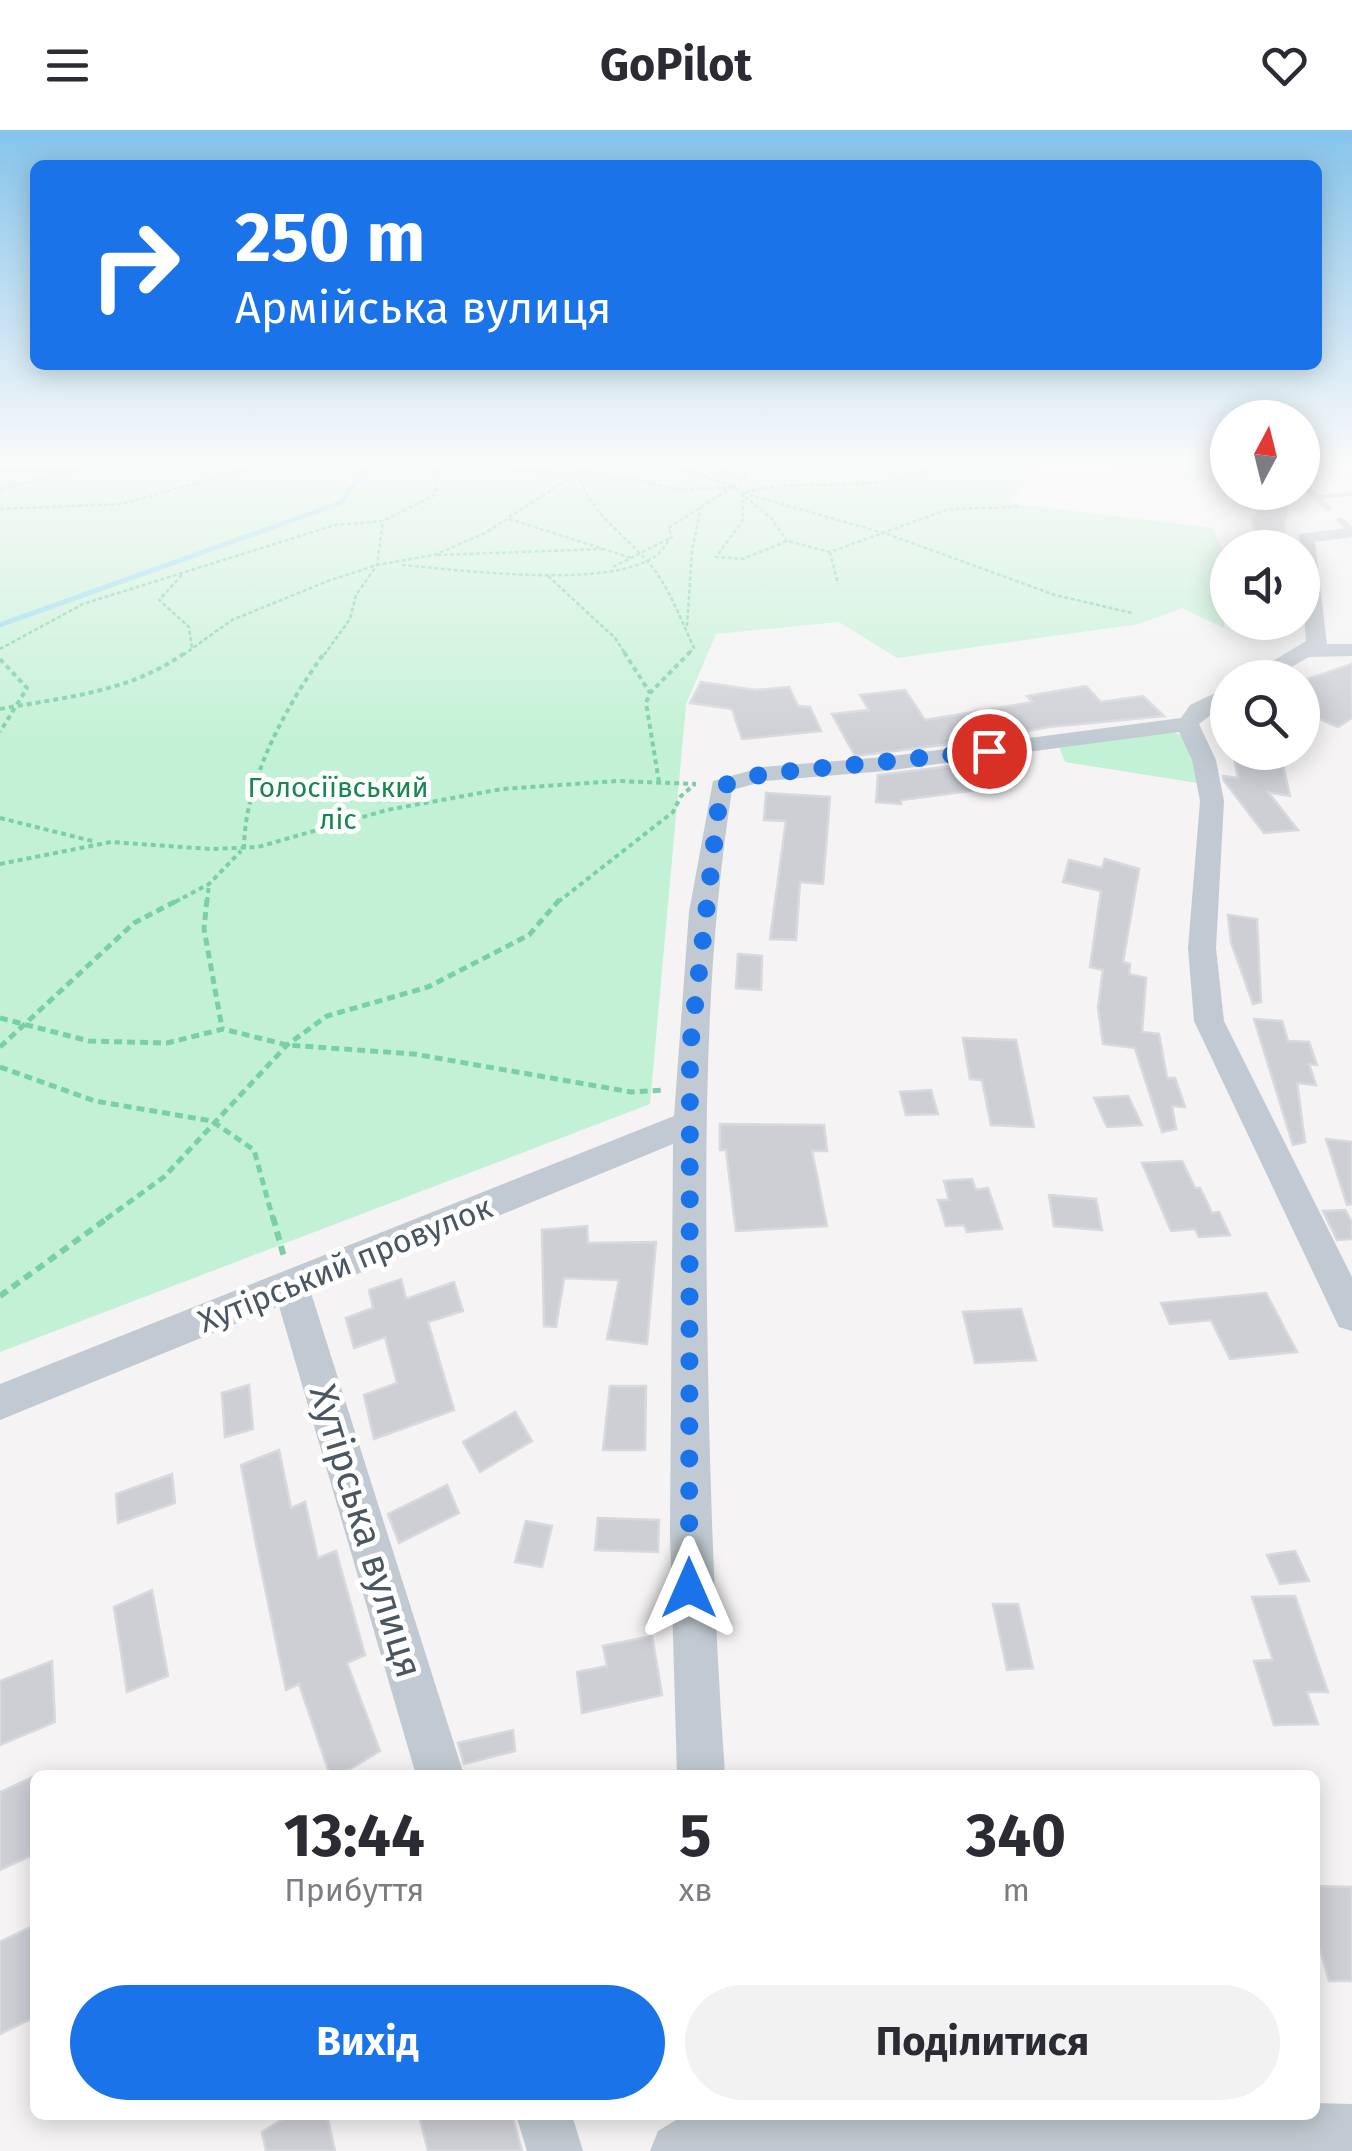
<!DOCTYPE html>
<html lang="uk">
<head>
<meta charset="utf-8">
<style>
  body { margin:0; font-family:"Fira Sans",sans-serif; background:#f2f2f3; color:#2b2b33; height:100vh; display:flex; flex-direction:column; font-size:38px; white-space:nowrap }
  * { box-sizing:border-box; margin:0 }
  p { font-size:32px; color:#7c7c81 }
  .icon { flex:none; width:55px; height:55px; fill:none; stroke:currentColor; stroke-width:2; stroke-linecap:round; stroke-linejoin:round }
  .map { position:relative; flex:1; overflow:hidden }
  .drawer { position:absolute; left:30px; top:1640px; width:1290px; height:350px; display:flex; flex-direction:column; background:#fff; border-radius:15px; box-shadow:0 5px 25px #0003 }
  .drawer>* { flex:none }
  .hud { position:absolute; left:30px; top:30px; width:1292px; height:210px; border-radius:15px; box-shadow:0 5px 25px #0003; background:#1a73e8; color:#fff; overflow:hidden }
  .needle { width:65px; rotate:7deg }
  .fabs { position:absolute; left:1210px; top:270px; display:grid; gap:20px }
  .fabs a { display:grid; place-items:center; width:110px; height:110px; border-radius:50%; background:#fff; box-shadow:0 5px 25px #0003; font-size:50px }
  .pin { position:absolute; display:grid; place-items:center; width:85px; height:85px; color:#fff; margin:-42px; border:5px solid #fff; border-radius:50%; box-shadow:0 2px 10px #0007 }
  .me { position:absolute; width:110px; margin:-55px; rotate:0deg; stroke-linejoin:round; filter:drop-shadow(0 0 8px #0008) }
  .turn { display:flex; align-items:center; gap:35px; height:210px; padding:0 40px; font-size:45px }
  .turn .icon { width:130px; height:130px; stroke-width:2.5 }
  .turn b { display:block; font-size:70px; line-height:85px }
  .eta { display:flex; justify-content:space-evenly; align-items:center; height:170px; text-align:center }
  .eta b { font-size:60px; font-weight:700; line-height:70px }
  .action { display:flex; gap:20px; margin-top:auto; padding:20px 40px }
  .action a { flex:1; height:115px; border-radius:60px; background:#1a73e8; color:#fff; font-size:40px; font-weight:700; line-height:115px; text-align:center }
  .action a+a { background:#f2f2f3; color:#2b2b33 }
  header { display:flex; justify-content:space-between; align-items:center; height:130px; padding:0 40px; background:#fff; font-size:45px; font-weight:700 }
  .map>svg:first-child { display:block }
  .green { fill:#c3f1d5 }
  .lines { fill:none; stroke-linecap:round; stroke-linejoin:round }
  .stream { stroke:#90daee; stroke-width:5 }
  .building { fill:#cdcfd5; stroke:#d7d9de; stroke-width:2.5 }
  .path-far3 { stroke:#7ad0a6; stroke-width:2.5; stroke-dasharray:4 2.5; stroke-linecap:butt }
  .path-far2 { stroke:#7ad0a6; stroke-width:4; stroke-dasharray:5 4; stroke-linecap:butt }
  .path-far1 { stroke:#7ad0a6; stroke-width:5; stroke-dasharray:8 5; stroke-linecap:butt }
  .path { stroke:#7ad0a6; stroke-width:6; stroke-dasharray:9 6; stroke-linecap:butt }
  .lane { fill:#c1cad2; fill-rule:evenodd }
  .street { fill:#c1cad2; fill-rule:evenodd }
  .route { stroke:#1a73e8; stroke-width:18; stroke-dasharray:0 32.4 }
  .labels { text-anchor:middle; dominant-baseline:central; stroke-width:10; stroke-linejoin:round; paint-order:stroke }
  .far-park-label { font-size:28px; fill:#17864f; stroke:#fff }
  .street-label { font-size:32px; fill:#4a5661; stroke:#fff }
  .near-street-label { font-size:38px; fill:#4a5661; stroke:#fff }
</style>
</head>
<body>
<header><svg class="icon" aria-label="menu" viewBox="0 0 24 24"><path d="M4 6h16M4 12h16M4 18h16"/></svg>GoPilot<svg class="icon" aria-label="heart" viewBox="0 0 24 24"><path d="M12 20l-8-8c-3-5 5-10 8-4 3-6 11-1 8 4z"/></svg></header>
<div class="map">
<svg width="1352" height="2021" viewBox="0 0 1352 2021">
  <rect width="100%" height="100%" fill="#f5f3f3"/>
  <!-- green -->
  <g class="green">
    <path d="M 0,331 L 1201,331 L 1215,354 L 1043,333 L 1009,373 L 1212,398 C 1231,431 1229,460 1224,498 L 1182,478 L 1139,494 L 897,528 L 839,492 L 716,504 L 686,574 L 650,974 L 0,1222 Z"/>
    <path d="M 1163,597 L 1192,611 L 1210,655 L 1065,632 L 1058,613 Z"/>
  </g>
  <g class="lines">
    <!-- stream -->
    <path class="stream" d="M 0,495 L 340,373 L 372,331"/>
  </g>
  <!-- building -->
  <g class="building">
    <path d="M 1266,372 L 1287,376 L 1282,413 L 1256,409 L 1252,389 Z"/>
    <path d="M 1352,534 L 1352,588 L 1338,597 L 1302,581 L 1302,551 Z"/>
    <path d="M 701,552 L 755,560 L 789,557 L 798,576 L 810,577 L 821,601 L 742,609 L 732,579 L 690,573 Z"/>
    <path d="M 1086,556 L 1101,572 L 1143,566 L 1164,586 L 1048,597 L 990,609 L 855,626 L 832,584 L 869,580 L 860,565 L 905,560 L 925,590 L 1033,572 L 1027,566 Z"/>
    <path d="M 1233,622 L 1280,622 L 1290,666 L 1268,662 L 1298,700 L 1264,703 L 1224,651 L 1223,646 L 1238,648 Z"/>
    <path d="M 959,635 L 977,660 L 901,670 L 901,674 L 876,672 L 878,645 Z"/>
    <path d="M 766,663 L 830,667 L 823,754 L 800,752 L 796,810 L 770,809 L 786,691 L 764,690 Z"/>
    <path d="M 1105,729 L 1139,739 L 1123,832 L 1130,834 L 1129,844 L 1146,848 L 1142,902 L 1159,904 L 1167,948 L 1175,948 L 1185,977 L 1172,976 L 1176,999 L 1162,1002 L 1135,918 L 1103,914 L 1098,878 L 1103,840 L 1090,837 L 1101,761 L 1063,752 L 1069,730 L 1102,738 Z"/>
    <path d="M 1228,785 L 1257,789 L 1261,872 L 1253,874 L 1231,812 Z"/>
    <path d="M 738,824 L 762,826 L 761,860 L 736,858 Z"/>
    <path d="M 1254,889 L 1282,891 L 1288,911 L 1309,912 L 1317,935 L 1309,934 L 1316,955 L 1297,953 L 1305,1012 L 1293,1015 Z"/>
    <path d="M 963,908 L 1016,910 L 1034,997 L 991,995 L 982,950 L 970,949 Z"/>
    <path d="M 931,960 L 938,984 L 906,985 L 900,962 Z"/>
    <path d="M 1128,966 L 1142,995 L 1107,997 L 1094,968 Z"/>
    <path d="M 720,994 L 824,995 L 827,1021 L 812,1021 L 827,1096 L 736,1101 L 726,1020 L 720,1020 Z"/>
    <path d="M 1326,1009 L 1352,1012 L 1352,1074 L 1347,1075 Z"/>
    <path d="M 1182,1031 L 1195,1058 L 1200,1058 L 1212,1083 L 1219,1082 L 1230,1105 L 1199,1107 L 1195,1099 L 1171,1101 L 1142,1033 Z"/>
    <path d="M 972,1049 L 976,1060 L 988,1058 L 1002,1099 L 967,1102 L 964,1095 L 946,1096 L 938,1070 L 949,1070 L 944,1051 Z"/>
    <path d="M 1049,1065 L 1096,1069 L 1102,1100 L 1054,1096 Z"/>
    <path d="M 1345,1080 L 1352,1092 L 1352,1109 L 1337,1110 L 1323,1081 Z"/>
    <path d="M 587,1096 L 588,1113 L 656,1112 L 647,1214 L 607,1209 L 619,1150 L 564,1148 L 556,1197 L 544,1196 L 542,1100 Z"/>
    <path d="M 401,1149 L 406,1169 L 454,1152 L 463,1181 L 428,1192 L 454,1280 L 374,1309 L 364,1265 L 397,1253 L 385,1207 L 354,1218 L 346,1188 L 373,1178 L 369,1160 Z"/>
    <path d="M 1266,1163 L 1297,1222 L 1230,1229 L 1211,1190 L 1170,1194 L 1161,1173 Z"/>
    <path d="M 1021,1179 L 1036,1230 L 975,1233 L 963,1182 Z"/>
    <path d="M 249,1255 L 253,1299 L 225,1307 L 222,1263 Z"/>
    <path d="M 610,1256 L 646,1256 L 645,1320 L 603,1320 Z"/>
    <path d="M 515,1282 L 532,1311 L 480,1342 L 463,1312 Z"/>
    <path d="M 279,1320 L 291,1378 L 305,1372 L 318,1428 L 336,1421 L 365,1525 L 347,1533 L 380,1621 L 340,1645 L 330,1645 L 299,1554 L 286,1560 L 256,1414 L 241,1335 Z"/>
    <path d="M 172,1344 L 175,1373 L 118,1393 L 116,1364 Z"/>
    <path d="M 447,1355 L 459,1383 L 399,1413 L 388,1384 Z"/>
    <path d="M 598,1388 L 659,1390 L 658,1422 L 595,1420 Z"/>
    <path d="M 526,1391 L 552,1396 L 542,1437 L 515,1432 Z"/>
    <path d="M 1295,1421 L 1309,1451 L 1280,1454 L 1267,1425 Z"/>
    <path d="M 152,1460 L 168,1546 L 127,1562 L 114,1477 Z"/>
    <path d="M 1295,1466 L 1328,1562 L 1307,1562 L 1318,1594 L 1274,1595 L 1254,1531 L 1273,1530 L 1252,1467 Z"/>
    <path d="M 993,1474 L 1018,1474 L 1033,1538 L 1007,1540 Z"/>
    <path d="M 652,1506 L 662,1565 L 582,1583 L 577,1542 L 607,1536 L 603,1516 Z"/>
    <path d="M 52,1531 L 55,1592 L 0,1615 L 0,1551 Z"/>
    <path d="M 513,1600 L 515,1621 L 464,1634 L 458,1613 Z"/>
    <path d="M 35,1646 L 35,1724 L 0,1740 L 0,1662 Z"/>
    <path d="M 1315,1756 L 1352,1757 L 1352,1851 L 1329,1851 L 1315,1802 Z"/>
    <path d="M 35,1795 L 35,1887 L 0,1904 L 0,1812 Z"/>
    <path d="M 289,1985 L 327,1985 L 335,2021 L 266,2021 L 262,2002 Z"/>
    <path d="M 419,1985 L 512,1985 L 522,2021 L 428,2021 Z"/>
  </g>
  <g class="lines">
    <!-- path-far3 -->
    <g class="path-far3">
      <path d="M 419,331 L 638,350 L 680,360 L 733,357 L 771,388 L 787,411"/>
      <path d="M 577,331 C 581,382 628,404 656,442 C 672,465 682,492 694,518 L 687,525"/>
      <path d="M 725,331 L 727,344 L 745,350"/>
      <path d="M 0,340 L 69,339"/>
      <path d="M 733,357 L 745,350 L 746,331"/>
      <path d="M 0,360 L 108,331"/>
      <path d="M 745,362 C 812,345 883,369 945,331"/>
      <path d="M 743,363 L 887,404 L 1055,465 L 1132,483"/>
      <path d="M 743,363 L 743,390 L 716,427 L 743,429 L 787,411 L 830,422 L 949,379 L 1018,377"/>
      <path d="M 0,379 L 122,374 L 275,331"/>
      <path d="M 509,389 L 632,428"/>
      <path d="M 830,422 L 838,454"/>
      <path d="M 437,425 L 603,419"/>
      <path d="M 402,435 C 460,440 611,460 657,425 C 663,420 668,411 672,406 L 668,398 L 733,357 L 692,341 L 633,331"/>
      <path d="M 613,437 L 670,408"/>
      <path d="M 182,445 L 159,470 L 189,497 L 192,519"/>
      <path d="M 548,446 L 615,508 L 626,525"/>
      <path d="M 687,496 L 692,421 L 701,377"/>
      <path d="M 0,519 L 83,474 L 335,395 L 383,391 L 435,365 L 439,336"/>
      <path d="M 183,525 L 232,490 L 328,451 L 377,435 L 434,425 L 485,403 L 576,344 L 608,331"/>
      <path d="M 324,525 L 350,489 L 356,465 L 377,435 L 383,391"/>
    </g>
    <!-- path-far2 -->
    <g class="path-far2">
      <path d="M 624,522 L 650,563"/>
      <path d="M 0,529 L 27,558 L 0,602"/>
      <path d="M 0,579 C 66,567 131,562 186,522"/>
      <path d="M 659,652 L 646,573 L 650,563 L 690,522"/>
      <path d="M 0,688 L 96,712"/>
      <path d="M 244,719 C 244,652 286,576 325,522"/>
      <path d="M 0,734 L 111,712 L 211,719 L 258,717 L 387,680 L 502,659 L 617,651 L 696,654"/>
      <path d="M 175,772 L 209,754 L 241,721"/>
      <path d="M 207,772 L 209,754"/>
      <path d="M 558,772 L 673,682 L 681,666 L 695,654"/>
    </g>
    <!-- path-far1 -->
    <g class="path-far1">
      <path d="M 207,769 L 204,799 L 222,898"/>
      <path d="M 0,888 L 89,911 L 167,913 L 223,899 L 287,915 L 414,924 L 631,962 L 663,960"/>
      <path d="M 0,917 L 134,793 L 180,769"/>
      <path d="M 0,937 L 95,971 L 212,991 L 254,1020 L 273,1089"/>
      <path d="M 106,1089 L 164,1047 L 287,915 L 327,886 L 428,857 L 529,805 L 560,769"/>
    </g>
    <!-- path -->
    <g class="path">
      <path d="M 273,1087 L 284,1127"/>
      <path d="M 0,1166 L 109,1087"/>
    </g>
    <!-- lane -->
    <g class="lane">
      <path d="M 1302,352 L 1318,365 L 1352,362 L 1352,366 L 1323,369 L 1333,379 L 1326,381 L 1302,359 Z"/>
      <path d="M 1337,388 L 1343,388 L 1352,397 L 1352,403 L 1337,392 Z"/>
    </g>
    <!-- street -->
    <g class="street">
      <path d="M 1352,397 L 1352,407 L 1315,412 L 1327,514 L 1352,514 L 1352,526 L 1309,527 L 1272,548 L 1245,548 L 1306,511 L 1299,404 Z"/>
      <path d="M 1228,557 L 1228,572 L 1199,594 L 1216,630 L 1224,671 L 1216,818 L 1224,891 L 1352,1147 L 1352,1201 L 1339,1197 L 1194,891 L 1188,818 L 1200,671 L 1192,630 L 1179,602 L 885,641 L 765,651 L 732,660 C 705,831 705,1002 707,1175 C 709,1332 714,1488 725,1645 L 677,1645 L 670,1403 L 673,1014 L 311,1163 L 464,1645 L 416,1645 L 279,1176 L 0,1290 L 0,1254 L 674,986 L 689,782 L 713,651 L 763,637 L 885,627 L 1181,588 L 1190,575 Z"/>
      <path d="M 1315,1973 L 1352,1974 L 1352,2021 L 650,2021 L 658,2001 L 684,1985 L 1315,1985 Z"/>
      <path d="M 516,1985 L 572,1985 L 583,2021 L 527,2021 Z"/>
    </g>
  </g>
  <!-- sky -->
  <linearGradient id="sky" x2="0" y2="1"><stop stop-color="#85c3ea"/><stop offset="0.54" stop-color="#fafafa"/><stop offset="1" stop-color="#fafafa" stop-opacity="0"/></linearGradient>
  <rect width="1352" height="614" fill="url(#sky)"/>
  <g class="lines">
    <!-- route -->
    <path class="route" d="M 689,1458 L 690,918 L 721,656 L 763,644 L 989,621"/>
  </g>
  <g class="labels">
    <!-- far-park labels -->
    <g class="far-park-label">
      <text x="338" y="657">Голосіївський<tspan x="338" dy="32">ліс</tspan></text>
    </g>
    <!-- street labels -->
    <g class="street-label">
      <text transform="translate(345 1134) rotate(-22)">Хутірський провулок</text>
    </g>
    <!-- near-street labels -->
    <g class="near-street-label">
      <text transform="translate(366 1401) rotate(73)">Хутірська вулиця</text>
    </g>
  </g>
</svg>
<div class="fabs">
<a><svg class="needle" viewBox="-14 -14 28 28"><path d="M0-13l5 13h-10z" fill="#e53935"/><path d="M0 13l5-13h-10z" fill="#7c7c81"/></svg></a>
<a><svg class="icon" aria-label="sound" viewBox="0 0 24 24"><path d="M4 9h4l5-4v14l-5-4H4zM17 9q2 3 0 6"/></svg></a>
<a><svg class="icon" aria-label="search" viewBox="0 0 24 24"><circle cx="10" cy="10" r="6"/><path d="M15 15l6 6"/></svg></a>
</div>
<div class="pin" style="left:989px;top:621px;background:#d93025"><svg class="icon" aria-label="arrive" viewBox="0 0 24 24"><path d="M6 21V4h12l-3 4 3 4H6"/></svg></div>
<svg class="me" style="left:689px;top:1458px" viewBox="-20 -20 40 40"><path d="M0-17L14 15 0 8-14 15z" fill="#1a73e8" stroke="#fff" stroke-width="4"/></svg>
<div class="hud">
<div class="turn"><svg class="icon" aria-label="right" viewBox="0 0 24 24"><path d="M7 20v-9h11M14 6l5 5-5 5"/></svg><div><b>250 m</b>Армійська вулиця</div></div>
</div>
<section class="drawer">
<div class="eta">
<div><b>13:44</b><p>Прибуття</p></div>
<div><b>5</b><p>хв</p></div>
<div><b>340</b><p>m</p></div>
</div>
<div class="action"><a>Вихід</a><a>Поділитися</a></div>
</section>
</div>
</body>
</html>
